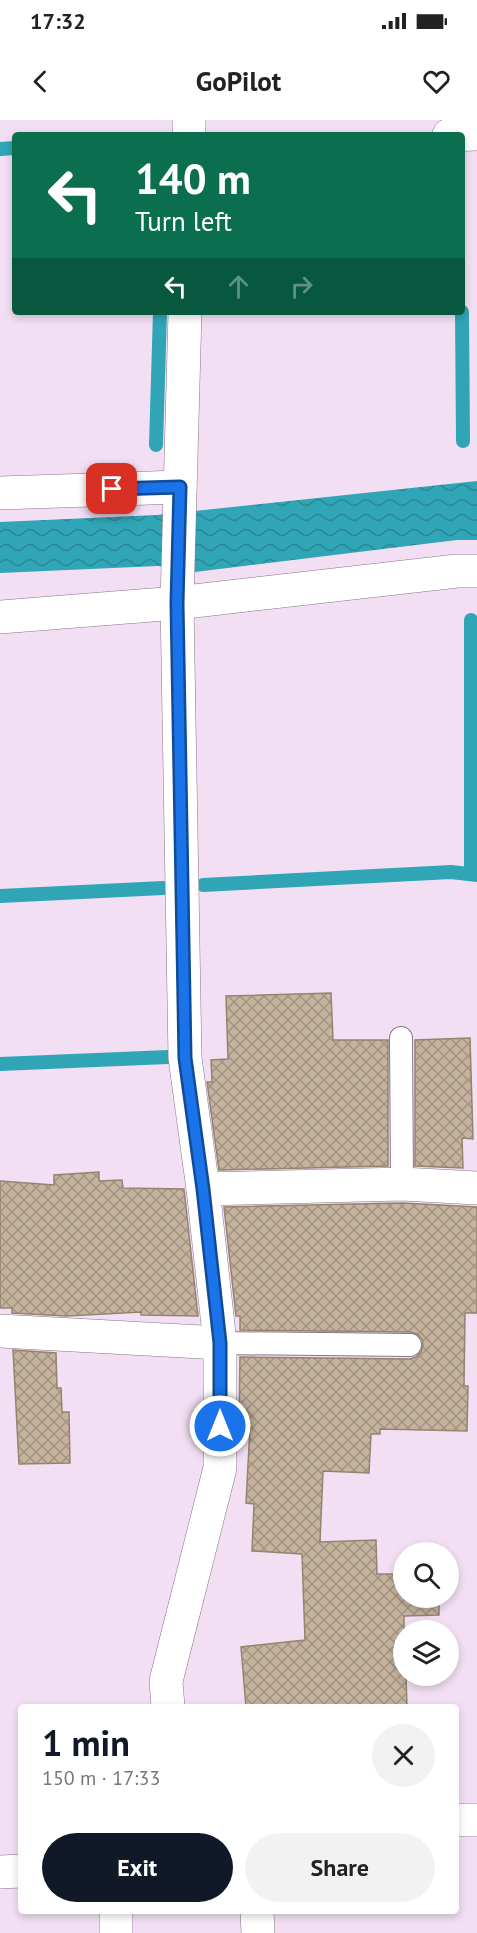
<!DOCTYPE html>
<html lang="en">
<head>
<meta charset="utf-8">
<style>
  body { margin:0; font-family:"PT Sans",sans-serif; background:#f2f2f2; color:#222; height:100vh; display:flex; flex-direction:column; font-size:22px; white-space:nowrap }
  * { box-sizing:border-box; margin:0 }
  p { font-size:20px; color:#767676 }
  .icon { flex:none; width:33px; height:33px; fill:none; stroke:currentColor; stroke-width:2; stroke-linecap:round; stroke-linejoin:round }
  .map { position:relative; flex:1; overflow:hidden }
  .sheet { position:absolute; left:18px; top:1584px; width:441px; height:210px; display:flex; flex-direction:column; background:#fff; border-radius:6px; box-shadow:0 3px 9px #0003 }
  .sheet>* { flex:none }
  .banner { position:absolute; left:12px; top:12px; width:453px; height:183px; border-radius:6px; box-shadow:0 3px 9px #0003; background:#0b6e4f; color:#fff; overflow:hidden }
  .buttons { position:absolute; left:393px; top:1422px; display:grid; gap:12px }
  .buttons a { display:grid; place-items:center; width:66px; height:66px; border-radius:50%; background:#fff; box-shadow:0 3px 9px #0003; font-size:30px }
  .pin { position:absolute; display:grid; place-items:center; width:51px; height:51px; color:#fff; margin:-26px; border-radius:12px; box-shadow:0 3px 9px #0006 }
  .me { position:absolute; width:66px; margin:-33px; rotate:0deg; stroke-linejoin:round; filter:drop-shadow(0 0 4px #0008) }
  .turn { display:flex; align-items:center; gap:21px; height:126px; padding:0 24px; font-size:27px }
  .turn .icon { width:78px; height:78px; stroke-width:2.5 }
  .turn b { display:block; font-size:42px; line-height:51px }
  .lanes { display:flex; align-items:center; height:57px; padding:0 24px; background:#0003; justify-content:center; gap:30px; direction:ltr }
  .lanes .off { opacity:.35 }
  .round { display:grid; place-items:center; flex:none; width:63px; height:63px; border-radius:32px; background:#f2f2f2 }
  .overview { display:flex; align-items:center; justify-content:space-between; height:102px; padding:0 24px }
  h1 { font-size:36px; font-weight:700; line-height:45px; color:#111827 }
  .primary-button { display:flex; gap:12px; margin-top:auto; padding:12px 24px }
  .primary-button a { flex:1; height:69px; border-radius:36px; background:#111827; color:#fff; font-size:24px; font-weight:700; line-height:69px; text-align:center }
  .primary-button a+a { background:#f2f2f2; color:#222 }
  .status { display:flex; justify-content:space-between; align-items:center; height:42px; padding:0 30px; background:#fff; direction:ltr }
  .status svg { height:16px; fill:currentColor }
  header { display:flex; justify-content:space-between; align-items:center; height:78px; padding:0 24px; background:#fff; font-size:27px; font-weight:700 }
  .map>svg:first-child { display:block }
  .water { fill:url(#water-waves) }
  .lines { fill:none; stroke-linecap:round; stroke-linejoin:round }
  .stream { stroke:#30a5b6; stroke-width:14 }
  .building { fill:url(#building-cross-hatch); stroke:#958370; stroke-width:1.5 }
  .service-casing { stroke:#867587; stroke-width:24 }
  .minor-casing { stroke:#867587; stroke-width:34 }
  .tertiary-casing { stroke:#867587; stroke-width:34 }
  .service { stroke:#fff; stroke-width:22 }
  .minor { stroke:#fff; stroke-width:33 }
  .tertiary { stroke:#fff; stroke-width:33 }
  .route-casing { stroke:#114b97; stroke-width:15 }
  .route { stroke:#1a73e8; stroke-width:10 }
</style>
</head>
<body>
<div class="status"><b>17:32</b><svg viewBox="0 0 49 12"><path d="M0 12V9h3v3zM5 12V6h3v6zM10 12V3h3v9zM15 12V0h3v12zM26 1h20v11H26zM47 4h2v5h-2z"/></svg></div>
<header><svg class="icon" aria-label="back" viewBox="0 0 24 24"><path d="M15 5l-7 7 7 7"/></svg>GoPilot<svg class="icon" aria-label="heart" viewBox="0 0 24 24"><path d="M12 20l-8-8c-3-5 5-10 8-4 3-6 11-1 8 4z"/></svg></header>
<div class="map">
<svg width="477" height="1813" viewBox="0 0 477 1813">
  <defs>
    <pattern id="water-waves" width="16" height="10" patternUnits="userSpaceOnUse" patternTransform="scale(1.5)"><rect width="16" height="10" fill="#30a5b6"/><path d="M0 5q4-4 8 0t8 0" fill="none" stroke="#2a8795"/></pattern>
    <pattern id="building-cross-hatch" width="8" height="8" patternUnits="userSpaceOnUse" patternTransform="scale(1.5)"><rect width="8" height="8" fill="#c5b39e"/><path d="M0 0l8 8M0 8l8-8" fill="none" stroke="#a19282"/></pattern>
  </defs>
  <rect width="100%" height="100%" fill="#f3dff4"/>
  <!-- water -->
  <path class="water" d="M 477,361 L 477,420 L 457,420 L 195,452 L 158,446 L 0,453 L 0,402 L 157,395 Z"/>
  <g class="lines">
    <!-- stream -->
    <g class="stream">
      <path d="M 0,29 L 15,28"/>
      <path d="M 462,192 L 463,321"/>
      <path d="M 156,325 L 160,192"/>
      <path d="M 471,500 L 471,754"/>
      <path d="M 203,765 L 451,752 L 477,755"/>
      <path d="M 0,776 L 163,768"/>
      <path d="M 0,944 L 168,937"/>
    </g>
  </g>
  <!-- building -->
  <g class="building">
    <path d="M 331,873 L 333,920 L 388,920 L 388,1046 L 219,1050 L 207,962 L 212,962 L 211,940 L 228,939 L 226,876 Z"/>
    <path d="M 470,918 L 473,1019 L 462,1018 L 463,1048 L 415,1046 L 415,920 Z"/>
    <path d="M 99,1052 L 99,1061 L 122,1060 L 123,1068 L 184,1069 L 198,1196 L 141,1195 L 141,1192 L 67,1196 L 12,1193 L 12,1188 L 0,1188 L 0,1061 L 54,1065 L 54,1055 Z"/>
    <path d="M 402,1083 L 477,1087 L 477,1193 L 465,1193 L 464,1266 L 468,1266 L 467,1311 L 380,1309 L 380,1314 L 371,1314 L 369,1353 L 323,1351 L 320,1422 L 376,1420 L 377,1454 L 404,1454 L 404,1478 L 439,1478 L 439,1495 L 404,1496 L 404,1556 L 406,1556 L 407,1587 L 246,1587 L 241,1527 L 305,1520 L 302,1434 L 252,1431 L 254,1384 L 246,1383 L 250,1306 L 239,1305 L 240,1237 L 410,1239 L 416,1237 L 421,1232 L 423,1225 L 422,1219 L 417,1214 L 410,1212 L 240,1210 L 240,1196 L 236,1196 L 224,1087 Z"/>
    <path d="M 13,1230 L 56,1233 L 57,1268 L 61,1268 L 62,1292 L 69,1292 L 70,1343 L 19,1344 Z"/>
  </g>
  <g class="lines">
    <defs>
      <g id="service">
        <path d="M 401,918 L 402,1064"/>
        <path d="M 220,1223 L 410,1225"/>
      </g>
      <g id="minor">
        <path d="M 189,15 L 189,0"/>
        <path d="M 449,15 L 477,14"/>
        <path d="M 0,373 L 180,367"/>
        <path d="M 203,1069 L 402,1064 L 477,1068"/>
        <path d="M 0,1211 L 220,1223"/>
        <path d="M 168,1587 L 166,1561 L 220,1348 L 220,1223 L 203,1069 L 185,938 L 177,483 L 185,192"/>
        <path d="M 456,1700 L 477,1700"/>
        <path d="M 0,1752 L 21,1751"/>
        <path d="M 257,1791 L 258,1813"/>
        <path d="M 116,1813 L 116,1791"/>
      </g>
      <path id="tertiary" d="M 0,497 L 177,483 L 457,451 L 477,451"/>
    </defs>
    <!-- service casing -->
    <use href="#service" class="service-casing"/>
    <!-- minor casing -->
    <use href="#minor" class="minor-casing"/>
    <!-- tertiary casing -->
    <use href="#tertiary" class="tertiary-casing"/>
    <!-- service -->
    <use href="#service" class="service"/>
    <!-- minor -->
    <use href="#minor" class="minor"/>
    <!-- tertiary -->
    <use href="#tertiary" class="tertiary"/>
  </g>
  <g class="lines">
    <defs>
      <path id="route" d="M 112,369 L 180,367 L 177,483 L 185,938 L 203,1069 L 220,1223 L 220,1306"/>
    </defs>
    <!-- route casing -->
    <use href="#route" class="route-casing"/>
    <!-- route -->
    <use href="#route" class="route"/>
  </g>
</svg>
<div class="buttons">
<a><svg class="icon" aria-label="search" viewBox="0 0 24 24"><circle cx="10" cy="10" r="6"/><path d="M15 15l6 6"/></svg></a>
<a><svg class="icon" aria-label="layers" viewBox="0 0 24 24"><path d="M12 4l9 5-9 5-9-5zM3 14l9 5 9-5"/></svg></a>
</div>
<div class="pin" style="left:112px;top:369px;background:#d93025"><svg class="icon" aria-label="arrive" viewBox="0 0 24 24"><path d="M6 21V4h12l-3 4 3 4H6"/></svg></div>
<svg class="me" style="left:220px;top:1306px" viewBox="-20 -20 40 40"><circle r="17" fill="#1a73e8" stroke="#fff" stroke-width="3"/><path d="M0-11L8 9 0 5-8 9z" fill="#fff"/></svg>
<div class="banner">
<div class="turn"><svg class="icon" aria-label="left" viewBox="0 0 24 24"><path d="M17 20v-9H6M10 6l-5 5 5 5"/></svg><div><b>140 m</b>Turn left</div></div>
<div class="lanes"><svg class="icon" aria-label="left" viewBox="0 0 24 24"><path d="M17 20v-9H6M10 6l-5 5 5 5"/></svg><svg class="icon off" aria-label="ahead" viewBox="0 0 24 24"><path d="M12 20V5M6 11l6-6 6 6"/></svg><svg class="icon off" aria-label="right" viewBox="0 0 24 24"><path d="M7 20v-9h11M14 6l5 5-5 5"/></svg></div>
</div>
<section class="sheet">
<div class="overview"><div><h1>1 min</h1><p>150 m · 17:33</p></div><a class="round"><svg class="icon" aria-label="close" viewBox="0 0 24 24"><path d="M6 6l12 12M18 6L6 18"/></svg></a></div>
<div class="primary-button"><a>Exit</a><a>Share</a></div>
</section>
</div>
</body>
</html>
